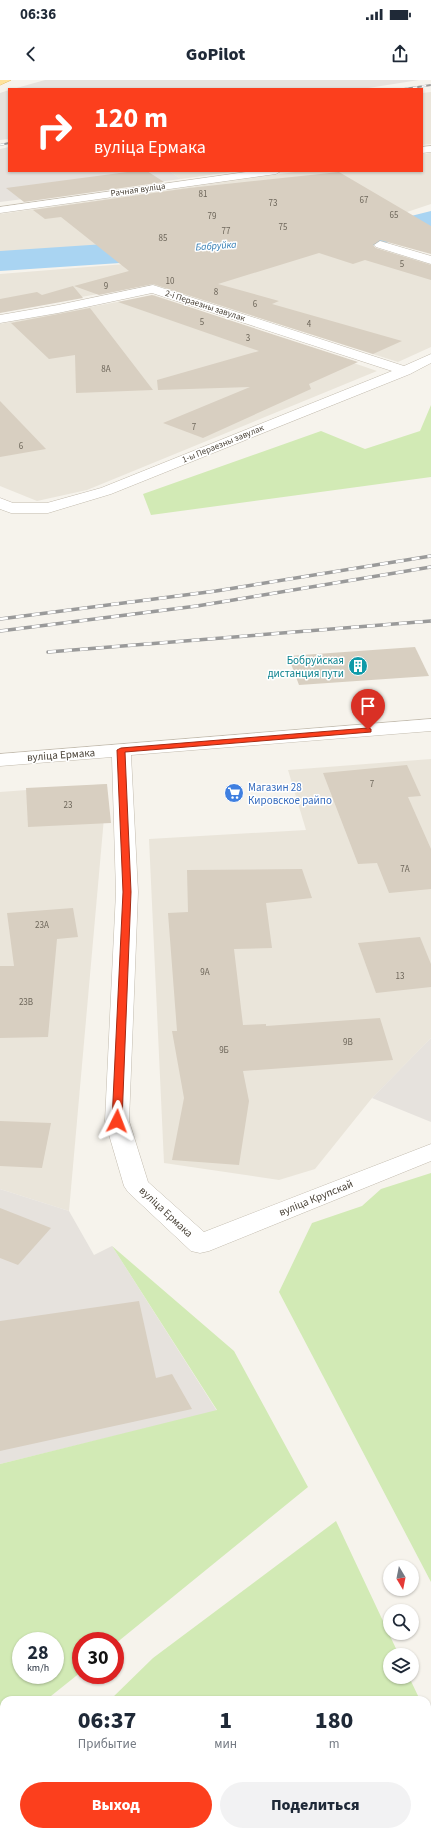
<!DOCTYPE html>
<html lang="ru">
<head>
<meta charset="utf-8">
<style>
  body { margin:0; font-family:"Source Sans 3",sans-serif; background:#f2f2f3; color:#1f2937; height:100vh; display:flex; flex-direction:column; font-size:15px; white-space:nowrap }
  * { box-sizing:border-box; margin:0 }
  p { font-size:13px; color:#747a83 }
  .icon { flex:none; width:22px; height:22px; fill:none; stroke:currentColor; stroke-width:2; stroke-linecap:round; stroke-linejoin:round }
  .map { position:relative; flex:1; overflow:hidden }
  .side { position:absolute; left:0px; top:1616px; width:431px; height:140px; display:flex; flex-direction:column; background:#fff; border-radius:12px 12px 0 0; box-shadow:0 1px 3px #0004 }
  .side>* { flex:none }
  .banner { position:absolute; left:8px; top:8px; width:415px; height:84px; border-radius:0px; box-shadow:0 1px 3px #0004; background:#fc3f1d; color:#fff; overflow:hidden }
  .needle { width:26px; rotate:170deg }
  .controls { position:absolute; left:383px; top:1480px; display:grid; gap:8px }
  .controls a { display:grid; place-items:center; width:36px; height:36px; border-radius:50%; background:#fff; box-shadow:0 1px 3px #0004; font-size:20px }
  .speed { position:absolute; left:12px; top:1552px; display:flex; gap:8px; font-size:20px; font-weight:700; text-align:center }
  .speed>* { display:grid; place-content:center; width:52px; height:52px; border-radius:50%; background:#fff; box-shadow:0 1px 3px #0004; line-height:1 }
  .speed small { font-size:10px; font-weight:400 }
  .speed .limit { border:6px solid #d22; background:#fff; color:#111 }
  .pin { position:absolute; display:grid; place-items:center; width:34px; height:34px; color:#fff; margin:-41px -17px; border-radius:50% 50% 50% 0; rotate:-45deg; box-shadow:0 0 4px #0007 }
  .pin .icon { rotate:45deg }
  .me { position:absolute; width:44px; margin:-22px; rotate:3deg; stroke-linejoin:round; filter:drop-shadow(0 0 3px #0008) }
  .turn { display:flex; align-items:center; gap:14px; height:84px; padding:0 20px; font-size:18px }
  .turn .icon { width:52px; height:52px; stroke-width:2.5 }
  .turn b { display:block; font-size:28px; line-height:34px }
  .eta { display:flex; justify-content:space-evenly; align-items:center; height:68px; text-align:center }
  .eta b { font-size:24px; font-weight:800; line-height:28px }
  .button { display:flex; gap:8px; margin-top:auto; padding:8px 20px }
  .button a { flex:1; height:46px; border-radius:24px; background:#fc3f1d; color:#fff; font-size:16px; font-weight:800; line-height:46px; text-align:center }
  .button a+a { background:#f2f2f3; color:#1f2937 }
  .status { display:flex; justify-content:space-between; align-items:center; height:28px; padding:0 20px; background:#fff; direction:ltr }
  .status svg { height:11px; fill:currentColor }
  header { display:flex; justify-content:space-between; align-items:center; height:52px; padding:0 20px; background:#fff; font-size:18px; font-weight:800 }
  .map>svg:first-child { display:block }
  .residential { fill:#eae5da }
  .industrial { fill:#e6e2dd }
  .green { fill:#d2eab5; fill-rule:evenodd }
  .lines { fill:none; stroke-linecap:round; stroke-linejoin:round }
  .river { fill:#a9d4f2; fill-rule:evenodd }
  .building { fill:#d8cfc1 }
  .minor-casing { stroke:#c2bbae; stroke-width:1 }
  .major-casing { stroke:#e6c16a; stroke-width:1 }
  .minor { fill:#fff; fill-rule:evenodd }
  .major { fill:#ffe39c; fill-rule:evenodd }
  .rail-far1-casing { stroke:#9a9a9a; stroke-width:2 }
  .rail-casing { stroke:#9a9a9a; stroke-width:3.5 }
  .rail-far1 { stroke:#fff; stroke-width:1.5; stroke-dasharray:4.5; stroke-linecap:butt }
  .rail { stroke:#fff; stroke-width:2.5; stroke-dasharray:8; stroke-linecap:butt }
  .route { fill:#fc3f1d; stroke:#a42913 }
  .labels { text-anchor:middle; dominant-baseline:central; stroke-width:3; stroke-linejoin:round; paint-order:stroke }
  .far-street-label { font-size:9px; fill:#4b4439; stroke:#fff }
  .number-label { font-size:9px; fill:#6e675b }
  .far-water-label { font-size:10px; font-style:italic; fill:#2e7ab2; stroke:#fff }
  .culture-label { font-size:11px; fill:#0d838f; stroke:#fff; text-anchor:end }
  .street-label { font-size:11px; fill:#4b4439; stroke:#fff }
  .shop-label { font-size:11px; fill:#366cbe; stroke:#fff; text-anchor:start }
</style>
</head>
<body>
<div class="status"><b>06:36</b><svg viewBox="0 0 49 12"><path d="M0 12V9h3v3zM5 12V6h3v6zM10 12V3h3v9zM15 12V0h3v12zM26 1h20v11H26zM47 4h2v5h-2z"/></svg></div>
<header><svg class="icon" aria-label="back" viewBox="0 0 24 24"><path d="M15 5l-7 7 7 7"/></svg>GoPilot<svg class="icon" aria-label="share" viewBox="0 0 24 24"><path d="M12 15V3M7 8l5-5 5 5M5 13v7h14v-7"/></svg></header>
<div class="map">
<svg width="431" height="1756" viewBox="0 0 431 1756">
  <rect width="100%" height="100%" fill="#f6f3ec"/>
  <!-- residential -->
  <g class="residential">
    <path d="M 431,12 L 431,64 L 422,65 L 422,13 Z"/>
    <path d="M 431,73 L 431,124 L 356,149 L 0,175 L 0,134 L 302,91 L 422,91 L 422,74 Z"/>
    <path d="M 169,91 L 238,91 L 181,99 Z"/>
    <path d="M 363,165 L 431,184 L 431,267 L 398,282 L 152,204 L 0,232 L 0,194 Z"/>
    <path d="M 154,215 L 377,291 L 87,410 L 37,421 L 0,406 L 0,244 Z"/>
    <path d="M 431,679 L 431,958 L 372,1018 L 315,1089 L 279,1100 L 164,1083 L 149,759 L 306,750 L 288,690 Z"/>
    <path d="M 107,704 L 69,1131 L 0,1109 L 0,712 Z"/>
  </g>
  <!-- industrial -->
  <g class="industrial">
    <path d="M 45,0 L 419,0 L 362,9 L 13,9 Z"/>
    <path d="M 9,10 L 9,59 L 0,60 L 0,13 Z"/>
    <path d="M 9,67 L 9,91 L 169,91 L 181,99 L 0,122 L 0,69 Z"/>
    <path d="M 431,958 L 431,1042 L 372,1018 Z"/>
    <path d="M 0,1109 L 69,1131 L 94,1175 L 112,1166 L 217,1331 L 0,1384 Z"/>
  </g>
  <!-- green -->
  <g class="green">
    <path d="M 431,325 L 431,397 L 151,435 L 143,414 L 321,351 L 365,369 L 420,351 Z"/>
    <path d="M 431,1093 L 431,1502 L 279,1212 L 312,1143 L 362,1126 L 381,1109 Z"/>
    <path d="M 112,1166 L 234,1271 L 308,1407 L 115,1564 L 115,1561 L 81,1561 L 81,1592 L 46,1620 L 4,1620 L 4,1654 L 0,1657 L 0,1384 L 217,1330 ZM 21,1561 L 55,1561 L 55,1595 L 21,1595 Z"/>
    <path d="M 336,1441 L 399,1575 L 390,1575 L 390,1597 L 409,1597 L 420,1620 L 110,1620 L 153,1578 Z"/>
    <path d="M 427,1635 L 431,1644 L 431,1756 L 0,1756 L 0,1726 L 4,1722 L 4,1752 L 427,1752 Z"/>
  </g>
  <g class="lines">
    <!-- river -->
    <g class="river">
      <path d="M 431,131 L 431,151 C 398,159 361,174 327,165 L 322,158 L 327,151 L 339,148 L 375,145 Z"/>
      <path d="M 195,158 L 207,161 L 212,168 L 207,175 L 195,178 L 0,191 L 0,171 Z"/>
    </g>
  </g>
  <!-- building -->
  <g class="building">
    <path d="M 135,91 L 147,91 L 164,102 L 24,122 L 6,108 Z"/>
    <path d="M 339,92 L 431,146 L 431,174 L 380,160 L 373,165 L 376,168 L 431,185 L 431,200 L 365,180 L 353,184 L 319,173 L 218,204 L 279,221 L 272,224 L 402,261 L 373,274 L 153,204 L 99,215 L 74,206 L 129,191 L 61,137 L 45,139 L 33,130 L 189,108 Z"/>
    <path d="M 73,206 L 83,218 L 0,233 L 0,219 L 37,212 L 42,215 Z"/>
    <path d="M 152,215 L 358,282 L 309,304 L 311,309 L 203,358 L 163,343 L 250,307 L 158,310 L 157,300 L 259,271 L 118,222 Z"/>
    <path d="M 90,228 L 153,310 L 76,313 L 75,275 L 49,279 L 11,243 Z"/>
    <path d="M 0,321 L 46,369 L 0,377 Z"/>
    <path d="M 415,567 L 429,596 L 299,605 L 288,576 Z"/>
    <path d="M 407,685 L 421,716 L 408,717 L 431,769 L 431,809 L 389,813 L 377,783 L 358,784 L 323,693 Z"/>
    <path d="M 107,704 L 111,743 L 28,747 L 26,708 Z"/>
    <path d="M 302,789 L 312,818 L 266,823 L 272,868 L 234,869 L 243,945 L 266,944 L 266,946 L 380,938 L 393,980 L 243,991 L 249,1021 L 239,1085 L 172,1080 L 184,1018 L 172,951 L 177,951 L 168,833 L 188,832 L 187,790 Z"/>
    <path d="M 73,828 L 78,857 L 57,859 L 48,957 L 0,958 L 0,886 L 14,886 L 7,833 Z"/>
    <path d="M 420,857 L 431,884 L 431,907 L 376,913 L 358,863 Z"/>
    <path d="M 0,1041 L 51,1043 L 42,1088 L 0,1086 Z"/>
    <path d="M 0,1128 L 51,1148 L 18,1185 L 0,1178 Z"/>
    <path d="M 139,1221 L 156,1298 L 172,1294 L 192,1329 L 0,1371 L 0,1241 Z"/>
  </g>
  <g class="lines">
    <defs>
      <g id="minor">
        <path d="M 431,66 L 431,72 L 422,73 L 422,67 Z"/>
        <path d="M 253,91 L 281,91 L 276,94 L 0,133 L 0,127 Z"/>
        <path d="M 380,161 L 431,176 L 431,184 L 376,167 L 374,165 Z"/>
        <path d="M 153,205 L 404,286 L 431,274 L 431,283 L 410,294 L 111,414 L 48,433 L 11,433 L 0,429 L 0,418 L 13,423 L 47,423 L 101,408 L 392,291 L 152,213 L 58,233 L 0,243 L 0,235 L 58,225 Z"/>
        <path d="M 431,639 L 431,651 L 131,675 L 138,812 L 129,1041 L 148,1102 L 204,1152 L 431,1064 L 431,1081 L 209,1171 L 200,1173 L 191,1171 L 128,1112 L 124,1106 L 105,1041 L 116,812 L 112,677 L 0,686 L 0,674 Z"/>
      </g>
      <path id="major" d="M 0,0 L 11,0 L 0,5 Z"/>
    </defs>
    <!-- minor casing -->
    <use href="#minor" class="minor-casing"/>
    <!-- major casing -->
    <use href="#major" class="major-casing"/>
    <!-- minor -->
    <use href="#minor" class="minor"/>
    <!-- major -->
    <use href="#major" class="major"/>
    <defs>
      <g id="rail-far1">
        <path d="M 404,9 L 431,5"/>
        <path d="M 0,65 L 9,63"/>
      </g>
      <g id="rail">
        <path d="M 0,539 L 216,511 L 431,476"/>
        <path d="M 0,551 L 197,526 L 431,487"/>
        <path d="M 48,572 L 431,541"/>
      </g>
    </defs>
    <!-- rail-far1 casing -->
    <use href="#rail-far1" class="rail-far1-casing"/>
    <!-- rail casing -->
    <use href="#rail" class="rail-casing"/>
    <!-- rail-far1 -->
    <use href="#rail-far1" class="rail-far1"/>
    <!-- rail -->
    <use href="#rail" class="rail"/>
  </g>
  <!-- route -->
  <path class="route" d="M 368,648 L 371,649 L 371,652 L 125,672 L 131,812 L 122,1041 L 120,1043 L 113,1043 L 112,1041 L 123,812 L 117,670 L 121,668 Z"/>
  <!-- icons -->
  <defs>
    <symbol id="building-disc" viewBox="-11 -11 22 22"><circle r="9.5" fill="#0f9aa8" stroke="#fff"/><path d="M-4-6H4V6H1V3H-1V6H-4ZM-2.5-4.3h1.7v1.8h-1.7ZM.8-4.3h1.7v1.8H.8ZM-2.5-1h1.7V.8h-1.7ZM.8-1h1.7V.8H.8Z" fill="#fff"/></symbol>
    <symbol id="supermarket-disc" viewBox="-11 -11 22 22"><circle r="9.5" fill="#3f7fe0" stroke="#fff"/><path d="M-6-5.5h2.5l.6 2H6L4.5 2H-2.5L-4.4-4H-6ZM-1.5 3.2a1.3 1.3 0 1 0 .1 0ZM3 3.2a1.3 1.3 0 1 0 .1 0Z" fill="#fff"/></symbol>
  </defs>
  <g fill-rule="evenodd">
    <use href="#building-disc" x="347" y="575" width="22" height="22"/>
    <use href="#supermarket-disc" x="223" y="702" width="22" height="22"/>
  </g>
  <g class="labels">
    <!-- far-street labels -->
    <g class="far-street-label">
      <text transform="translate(138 110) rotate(-8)">Рачная вуліца</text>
      <text transform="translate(205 226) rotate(18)">2-і Пераезны завулак</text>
      <text transform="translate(223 364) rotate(-22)">1-ы Пераезны завулак</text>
    </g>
    <!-- number labels -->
    <g class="number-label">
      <text x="203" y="114">81</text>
      <text x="364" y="120">67</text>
      <text x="273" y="123">73</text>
      <text x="394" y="135">65</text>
      <text x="212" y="136">79</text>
      <text x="283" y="147">75</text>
      <text x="226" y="151">77</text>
      <text x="163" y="158">85</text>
      <text x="402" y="184">5</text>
      <text x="170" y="201">10</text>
      <text x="106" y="206">9</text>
      <text x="216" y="212">8</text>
      <text x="255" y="224">6</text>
      <text x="202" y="242">5</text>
      <text x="309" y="244">4</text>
      <text x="248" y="258">3</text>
      <text x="106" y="289">8А</text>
      <text x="194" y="347">7</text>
      <text x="21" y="366">6</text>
      <text x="372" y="704">7</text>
      <text x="68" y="725">23</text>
      <text x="405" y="789">7А</text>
      <text x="42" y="845">23А</text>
      <text x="205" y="892">9А</text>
      <text x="400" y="896">13</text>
      <text x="26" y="922">23В</text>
      <text x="348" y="962">9В</text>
      <text x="224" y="970">9Б</text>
    </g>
    <!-- far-water labels -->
    <g class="far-water-label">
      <text transform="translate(216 166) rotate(-4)">Бабруйка</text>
    </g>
    <!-- culture labels -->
    <g class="culture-label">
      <text x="344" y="580">Бобруйская<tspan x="344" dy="13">дистанция пути</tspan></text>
    </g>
    <!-- street labels -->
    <g class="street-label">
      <text transform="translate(61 675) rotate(-4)">вуліца Ермака</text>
      <text transform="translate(316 1118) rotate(-22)">вуліца Крупскай</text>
      <text transform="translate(166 1132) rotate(43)">вуліца Ермака</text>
    </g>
    <!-- shop labels -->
    <g class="shop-label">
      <text x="248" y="707">Магазин 28<tspan x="248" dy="13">Кировское райпо</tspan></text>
    </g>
  </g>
</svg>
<div class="controls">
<a><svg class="needle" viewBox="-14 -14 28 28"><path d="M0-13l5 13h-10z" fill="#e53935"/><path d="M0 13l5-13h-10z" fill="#747a83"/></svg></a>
<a><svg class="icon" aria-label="search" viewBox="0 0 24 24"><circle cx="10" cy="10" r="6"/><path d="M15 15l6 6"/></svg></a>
<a><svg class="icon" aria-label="layers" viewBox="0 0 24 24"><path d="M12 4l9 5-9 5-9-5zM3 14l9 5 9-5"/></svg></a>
</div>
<div class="speed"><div>28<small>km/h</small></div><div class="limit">30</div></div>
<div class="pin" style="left:368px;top:650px;background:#d93025"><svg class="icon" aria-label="arrive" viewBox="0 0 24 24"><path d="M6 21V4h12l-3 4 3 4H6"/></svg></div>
<svg class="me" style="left:117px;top:1041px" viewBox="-20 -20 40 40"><path d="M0-17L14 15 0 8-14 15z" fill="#fc3f1d" stroke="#fff" stroke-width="4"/></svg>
<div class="banner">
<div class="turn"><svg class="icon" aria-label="right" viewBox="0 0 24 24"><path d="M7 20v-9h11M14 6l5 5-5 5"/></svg><div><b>120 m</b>вуліца Ермака</div></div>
</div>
<section class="side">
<div class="eta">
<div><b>06:37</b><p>Прибытие</p></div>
<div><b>1</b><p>мин</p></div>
<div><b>180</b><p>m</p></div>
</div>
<div class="button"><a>Выход</a><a>Поделиться</a></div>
</section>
</div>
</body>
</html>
